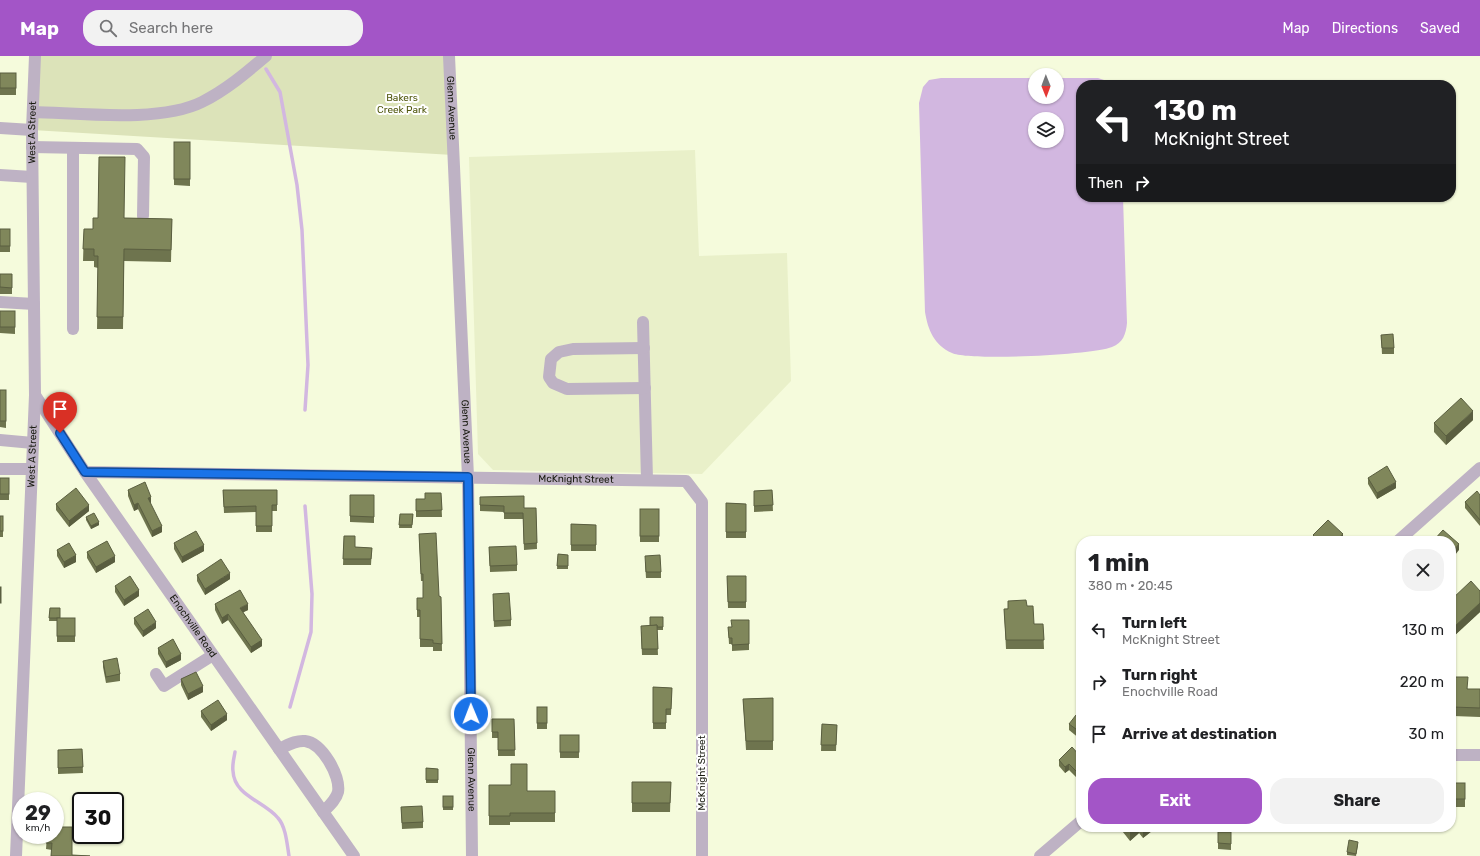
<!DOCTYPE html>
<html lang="en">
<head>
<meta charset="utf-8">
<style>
  body { margin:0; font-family:Rubik,sans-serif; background:#f2f2f2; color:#202124; height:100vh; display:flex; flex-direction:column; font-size:15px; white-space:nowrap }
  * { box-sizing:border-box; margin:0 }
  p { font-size:13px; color:#757577 }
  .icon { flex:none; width:22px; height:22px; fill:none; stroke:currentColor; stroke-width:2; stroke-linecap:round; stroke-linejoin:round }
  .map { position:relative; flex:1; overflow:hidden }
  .drawer { position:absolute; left:1076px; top:480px; width:380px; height:296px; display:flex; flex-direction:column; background:#fff; border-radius:16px; box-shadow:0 1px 3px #0004 }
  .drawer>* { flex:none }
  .hud { position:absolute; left:1076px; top:24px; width:380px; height:122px; border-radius:16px; box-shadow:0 1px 3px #0004; background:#202124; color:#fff; overflow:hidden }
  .needle { width:26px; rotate:179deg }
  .fabs { position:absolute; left:1028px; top:12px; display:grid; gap:8px }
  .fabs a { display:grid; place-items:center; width:36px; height:36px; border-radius:50%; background:#fff; box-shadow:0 1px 3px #0004; font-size:20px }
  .speed { position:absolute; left:12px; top:736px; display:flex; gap:8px; font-size:20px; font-weight:700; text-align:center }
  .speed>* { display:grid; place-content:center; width:52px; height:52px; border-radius:50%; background:#fff; box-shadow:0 1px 3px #0004; line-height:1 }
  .speed small { font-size:10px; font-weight:400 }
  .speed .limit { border:2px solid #111; border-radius:6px; background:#fff; color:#111 }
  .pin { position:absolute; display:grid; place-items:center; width:34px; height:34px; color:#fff; margin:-41px -17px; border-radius:50% 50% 50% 0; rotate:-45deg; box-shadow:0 0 4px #0007 }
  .pin .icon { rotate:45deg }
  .me { position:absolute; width:44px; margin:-22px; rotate:359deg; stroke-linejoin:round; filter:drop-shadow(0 0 3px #0008) }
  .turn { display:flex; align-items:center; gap:14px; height:84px; padding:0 12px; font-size:18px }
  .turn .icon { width:52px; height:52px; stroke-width:2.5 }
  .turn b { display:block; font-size:28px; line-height:34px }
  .then { display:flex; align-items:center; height:38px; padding:0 12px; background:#0003; gap:8px; font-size:15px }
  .round { display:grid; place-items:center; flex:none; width:42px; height:42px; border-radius:16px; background:#f2f2f2 }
  .summary { display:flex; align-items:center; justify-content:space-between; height:68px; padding:0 12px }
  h1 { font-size:24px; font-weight:700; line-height:30px }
  .action { display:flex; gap:8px; margin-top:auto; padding:8px 12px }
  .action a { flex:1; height:46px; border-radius:16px; background:#a355c7; color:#fff; font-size:16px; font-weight:700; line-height:46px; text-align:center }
  .action a+a { background:#f2f2f2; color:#202124 }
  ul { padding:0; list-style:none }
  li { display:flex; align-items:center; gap:12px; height:52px; padding:0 12px }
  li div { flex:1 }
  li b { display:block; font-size:15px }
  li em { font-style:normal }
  header { display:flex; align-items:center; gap:24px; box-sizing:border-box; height:56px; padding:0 20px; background:#a355c7; color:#fff }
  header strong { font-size:19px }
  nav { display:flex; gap:22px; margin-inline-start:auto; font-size:14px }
  .search { width:280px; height:36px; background:#f2f2f2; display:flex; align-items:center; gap:10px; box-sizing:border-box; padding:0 14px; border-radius:16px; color:#757577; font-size:15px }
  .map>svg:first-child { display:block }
  .built { fill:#e9f0c9 }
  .green { fill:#dce3b9 }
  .water { fill:#d2b7e0; fill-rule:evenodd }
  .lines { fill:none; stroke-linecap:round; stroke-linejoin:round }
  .stream { stroke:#d2b7e0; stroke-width:3.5 }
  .minor { stroke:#beb2c4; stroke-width:12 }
  .wall { fill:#6e744e }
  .shaded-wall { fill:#5a5e40 }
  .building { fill:#80875b; stroke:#5a5e40 }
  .route-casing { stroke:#114b97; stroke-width:10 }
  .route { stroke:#1a73e8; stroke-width:7 }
  .labels { text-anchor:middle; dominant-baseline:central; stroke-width:4; stroke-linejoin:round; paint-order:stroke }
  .park-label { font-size:10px; fill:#50570d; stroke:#fff }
  .street-label { font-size:10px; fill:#17190e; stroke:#fff }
</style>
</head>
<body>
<header>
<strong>Map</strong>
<div class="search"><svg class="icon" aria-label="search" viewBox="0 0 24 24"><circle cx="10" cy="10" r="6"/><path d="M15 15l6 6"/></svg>Search here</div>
<nav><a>Map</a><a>Directions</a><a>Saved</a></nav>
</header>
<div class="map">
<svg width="1480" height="800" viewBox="0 0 1480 800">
  <rect width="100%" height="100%" fill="#f5fbdc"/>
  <!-- built -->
  <path class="built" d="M 695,94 L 699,200 L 787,197 L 791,325 L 702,418 L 493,414 L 478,398 L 469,101 Z"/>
  <!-- green -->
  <path class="green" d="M 35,0 L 449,0 L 453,99 L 32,74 Z"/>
  <!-- water -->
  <path class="water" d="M 941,22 L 1035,22 L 1035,41 L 1057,41 L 1057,22 L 1098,22 L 1104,24 L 1109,29 L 1081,29 L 1081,141 L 1123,141 L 1127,267 C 1126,278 1123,287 1112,291 C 1093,299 968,305 952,297 C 934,289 928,274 925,256 L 919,47 L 923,31 L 929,24 ZM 1035,63 L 1057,63 L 1057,85 L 1035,85 Z"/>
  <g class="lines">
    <!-- stream -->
    <g class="stream">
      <path d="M 266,13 L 280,36 L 297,129 L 302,174 L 308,309 L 305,354"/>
      <path d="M 290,651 L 311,576 L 312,538 L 305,450"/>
      <path d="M 235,696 C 234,702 232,709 233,715 C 234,740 264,745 278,762 C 286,771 287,788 289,800"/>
    </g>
    <!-- minor -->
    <g class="minor">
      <path id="s1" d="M 449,0 L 468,421 L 472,800"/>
      <path d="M 33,56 C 79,57 160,67 202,46 C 226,34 246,17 266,0"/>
      <path d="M 0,72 L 32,74"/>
      <path d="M 32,91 L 137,93 L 144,101 L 143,160"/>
      <path d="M 0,119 L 32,121"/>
      <path d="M 0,246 L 34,248"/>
      <path d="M 643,266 L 647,424"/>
      <path d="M 73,273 L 73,92"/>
      <path d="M 644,292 L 573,293 L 559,296 L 551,303 L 549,321 L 553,327 L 567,333 L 645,332"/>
      <path id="s2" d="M 35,339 L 85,416 L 354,800"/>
      <path d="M 0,384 L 33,387"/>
      <path d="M 0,413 L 32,413"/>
      <path id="s3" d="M 85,416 L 686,425 L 702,446 L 702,800"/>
      <path d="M 1398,485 L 1480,412"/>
      <path d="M 156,618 L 164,630 L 213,599"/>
      <path d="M 279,693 C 288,689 296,684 305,685 C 322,687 341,720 338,736 C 336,744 329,750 323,756"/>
      <path d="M 1451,699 L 1480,699"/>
      <path id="s4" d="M 16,800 L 35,339 L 32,74 L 35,0"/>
      <path d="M 1040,800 L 1081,765"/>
    </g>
  </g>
  <!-- wall -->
  <g class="wall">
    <rect x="0" y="17" width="16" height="22"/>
    <path d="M 174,86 L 190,86 L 190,130 L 174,129 Z"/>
    <path d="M 124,162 L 172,163 L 171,206 L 124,205 L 123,273 L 97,273 L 98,212 L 94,211 L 94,205 L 83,205 L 84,173 L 93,173 Z"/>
    <rect x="0" y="173" width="10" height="23"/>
    <rect x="0" y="218" width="12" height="20"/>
    <path d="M 0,255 L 15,255 L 15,278 L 0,277 Z"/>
    <path d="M 1381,279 L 1394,292 L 1394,298 L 1382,298 Z"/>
    <path d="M 0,334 L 6,334 L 6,372 L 0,371 Z"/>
    <path d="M 1473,364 L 1446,389 L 1434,376 L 1434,367 Z"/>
    <rect x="0" y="422" width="9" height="22"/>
    <path d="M 1368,422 L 1396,432 L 1377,443 L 1368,428 Z"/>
    <path d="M 128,434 L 151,447 L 150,447 L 162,476 L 152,481 L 138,453 L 134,455 L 128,440 Z"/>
    <path d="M 223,434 L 277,434 L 277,455 L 272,455 L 272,476 L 256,476 L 256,456 L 224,457 Z"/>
    <path d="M 772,434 L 773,455 L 754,456 L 754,435 Z"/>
    <path d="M 441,437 L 442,461 L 416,461 L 416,443 L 425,443 Z"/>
    <path d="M 350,439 L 374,439 L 374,467 L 350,466 Z"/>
    <path d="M 1480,439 L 1480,470 L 1465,452 L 1465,446 Z"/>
    <path d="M 480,441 L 524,452 L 536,452 L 537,493 L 524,494 L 523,463 L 504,463 L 504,456 L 480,455 Z"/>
    <path d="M 726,447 L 746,448 L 746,482 L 726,482 Z"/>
    <path d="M 56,448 L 89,455 L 69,471 L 56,454 Z"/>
    <rect x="640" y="453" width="19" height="33"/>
    <path d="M 400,458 L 413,458 L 412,472 L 399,472 Z"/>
    <rect x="0" y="460" width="3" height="21"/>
    <path d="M 86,461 L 99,469 L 91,473 L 86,464 Z"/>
    <path d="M 571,468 L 596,469 L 596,495 L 571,495 Z"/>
    <path d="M 419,478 L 439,540 L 441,541 L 442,595 L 433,595 L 433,591 L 420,591 L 420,561 L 417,561 L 417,542 L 423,542 L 423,525 L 421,525 Z"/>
    <path d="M 1313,479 L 1343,484 L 1342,485 L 1313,485 Z"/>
    <path d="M 344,480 L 355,491 L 372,492 L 371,509 L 343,509 Z"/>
    <path d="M 174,487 L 204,495 L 182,507 L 174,493 Z"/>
    <path d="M 489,491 L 517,509 L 517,515 L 490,516 Z"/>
    <path d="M 57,494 L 76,506 L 64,512 L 57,500 Z"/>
    <path d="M 87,496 L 115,506 L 96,517 L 87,502 Z"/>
    <path d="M 558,498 L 568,499 L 568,513 L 557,513 Z"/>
    <path d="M 645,506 L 661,516 L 661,522 L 646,522 Z"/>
    <path d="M 197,519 L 230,523 L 205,539 L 197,525 Z"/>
    <path d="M 727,520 L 746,520 L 746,552 L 728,552 Z"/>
    <path d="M 115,530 L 139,540 L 124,550 L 115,536 Z"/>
    <path d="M 1480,535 L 1480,556 L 1454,580 L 1451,577 L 1451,544 Z"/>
    <path d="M 493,544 L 511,564 L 511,570 L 494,571 Z"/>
    <path d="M 215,548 L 248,554 L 243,556 L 262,590 L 251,597 L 228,564 L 222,568 L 215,554 Z"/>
    <path d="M 1027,550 L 1034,568 L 1043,568 L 1044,593 L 1006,593 L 1004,553 Z"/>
    <path d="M 50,552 L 60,562 L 75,562 L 75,586 L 57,586 L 57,565 L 49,565 Z"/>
    <path d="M 663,561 L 663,574 L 657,574 L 658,599 L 642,599 L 641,576 Z"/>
    <path d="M 134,562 L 156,572 L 143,581 L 134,568 Z"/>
    <path d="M 749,564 L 749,594 L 732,595 L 732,588 L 729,588 L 728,571 L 731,571 Z"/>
    <path d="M 158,592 L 181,604 L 166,612 L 158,598 Z"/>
    <path d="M 103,605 L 120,618 L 120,625 L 106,627 L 103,611 Z"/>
    <path d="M 1453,621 L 1468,633 L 1480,633 L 1480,661 L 1453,660 Z"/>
    <path d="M 181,623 L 203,636 L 188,644 L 181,629 Z"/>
    <path d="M 653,631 L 672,632 L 671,659 L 666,659 L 666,673 L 653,673 Z"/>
    <path d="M 773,642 L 773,694 L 746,694 L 743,643 Z"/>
    <rect x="537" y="651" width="10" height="22"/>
    <path d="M 201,655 L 227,664 L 211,675 L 201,661 Z"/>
    <path d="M 492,663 L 514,663 L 515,700 L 498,700 L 498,682 L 492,682 Z"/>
    <path d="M 1081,663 L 1081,681 L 1080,683 L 1069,674 L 1069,668 Z"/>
    <path d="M 822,668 L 837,669 L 836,695 L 821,695 Z"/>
    <rect x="560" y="679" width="19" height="23"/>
    <path d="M 82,693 L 83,717 L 58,718 L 58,700 Z"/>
    <path d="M 1081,701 L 1081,722 L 1079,724 L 1069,714 L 1065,717 L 1059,710 L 1059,704 Z"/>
    <path d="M 426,712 L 438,713 L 438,727 L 426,727 Z"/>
    <path d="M 632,726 L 671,726 L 670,756 L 632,756 Z"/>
    <rect x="1451" y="727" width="14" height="24"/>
    <path d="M 489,729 L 527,735 L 555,735 L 555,766 L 510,766 L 510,769 L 489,769 Z"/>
    <rect x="443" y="740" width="10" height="14"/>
    <path d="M 401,751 L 423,766 L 423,772 L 402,773 Z"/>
    <path d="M 1119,771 L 1157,771 L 1143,782 L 1139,777 L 1130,785 Z"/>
    <path d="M 1218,776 L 1231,776 L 1231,794 L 1218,793 Z"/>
    <path d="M 47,779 L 72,799 L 51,800 L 52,794 L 46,793 Z"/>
    <path d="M 1358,789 L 1356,800 L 1347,799 L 1347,796 Z"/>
  </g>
  <!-- shaded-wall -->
  <g class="shaded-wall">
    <path d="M 1473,355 L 1473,364 L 1446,389 L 1446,380 Z"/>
    <path d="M 1396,426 L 1396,432 L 1377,443 L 1377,437 Z"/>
    <path d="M 151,441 L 151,447 L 148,449 L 148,442 Z"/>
    <path d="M 138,447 L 138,453 L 134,455 L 134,449 Z"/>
    <path d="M 89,449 L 89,455 L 69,471 L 69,465 Z"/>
    <path d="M 99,466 L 99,469 L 91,473 L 91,470 Z"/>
    <path d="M 162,470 L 162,476 L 152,481 L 152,475 Z"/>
    <path d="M 1343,478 L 1343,484 L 1342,485 L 1335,485 Z"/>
    <path d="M 1459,488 L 1459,494 L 1451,504 L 1451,497 Z"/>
    <path d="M 204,489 L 204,495 L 182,507 L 182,501 Z"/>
    <path d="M 76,499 L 76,506 L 64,512 L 64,506 Z"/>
    <path d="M 115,500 L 115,506 L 96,517 L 96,511 Z"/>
    <path d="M 230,517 L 230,523 L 205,539 L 205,533 Z"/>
    <path d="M 139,534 L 139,540 L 124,550 L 124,544 Z"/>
    <path d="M 1480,547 L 1480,556 L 1454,580 L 1454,571 Z"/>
    <path d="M 248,548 L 248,554 L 240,558 L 240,552 Z"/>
    <path d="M 228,558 L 228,564 L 222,568 L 222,562 Z"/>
    <path d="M 156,566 L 156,572 L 143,581 L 143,575 Z"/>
    <path d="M 262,584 L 262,590 L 251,597 L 251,591 Z"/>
    <path d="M 181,598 L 181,604 L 166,612 L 166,606 Z"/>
    <path d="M 203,630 L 203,636 L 188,644 L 188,638 Z"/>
    <path d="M 227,658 L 227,664 L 211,675 L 211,669 Z"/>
    <path d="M 1081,675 L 1081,681 L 1080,683 L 1080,676 Z"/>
    <path d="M 1069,708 L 1069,714 L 1065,717 L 1065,711 Z"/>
    <path d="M 1081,716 L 1081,722 L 1079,724 L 1079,718 Z"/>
    <path d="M 1136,771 L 1139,771 L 1139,777 L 1130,785 L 1130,776 Z"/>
    <path d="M 1146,771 L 1157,771 L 1143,782 L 1143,773 Z"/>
  </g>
  <!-- building -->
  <g class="building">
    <rect x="0" y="17" width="16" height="15"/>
    <rect x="174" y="86" width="16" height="37"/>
    <path d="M 99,101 L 125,101 L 124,162 L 172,163 L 171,194 L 124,193 L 123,261 L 97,261 L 98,200 L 94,200 L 94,193 L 83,193 L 84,173 L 93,173 L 93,162 L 98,162 Z"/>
    <rect x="0" y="173" width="10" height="17"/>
    <path d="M 0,218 L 12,218 L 12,232 L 0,231 Z"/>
    <rect x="0" y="255" width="15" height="16"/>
    <path d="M 1393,278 L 1394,292 L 1382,292 L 1381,279 Z"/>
    <rect x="0" y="334" width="6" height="31"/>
    <path d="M 1461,342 L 1473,355 L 1446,380 L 1434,367 Z"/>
    <path d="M 1387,410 L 1396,426 L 1377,437 L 1368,422 Z"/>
    <rect x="0" y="422" width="9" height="16"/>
    <path d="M 145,426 L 151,441 L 148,442 L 162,470 L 152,475 L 138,447 L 134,449 L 128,434 Z"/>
    <path d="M 76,432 L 89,449 L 69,465 L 56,448 Z"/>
    <path d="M 223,434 L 277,434 L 277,449 L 272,449 L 272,470 L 256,470 L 256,450 L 224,451 Z"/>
    <path d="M 772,434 L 773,449 L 754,450 L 754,435 Z"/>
    <path d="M 1477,435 L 1480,439 L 1480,464 L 1465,446 Z"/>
    <path d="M 425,437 L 441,437 L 442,454 L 416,455 L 416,443 L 425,443 Z"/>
    <path d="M 350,439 L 374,439 L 374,461 L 350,460 Z"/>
    <path d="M 524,440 L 524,452 L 536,452 L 537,487 L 524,488 L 523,457 L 504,457 L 504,450 L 480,449 L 480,441 Z"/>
    <path d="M 726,447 L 746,448 L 746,476 L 726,476 Z"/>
    <rect x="640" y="453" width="19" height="27"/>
    <path d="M 94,457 L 99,466 L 91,470 L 86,461 Z"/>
    <path d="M 400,458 L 413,458 L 412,469 L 399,469 Z"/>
    <rect x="0" y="460" width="3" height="15"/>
    <path d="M 1328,464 L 1343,478 L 1335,485 L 1319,485 L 1313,479 Z"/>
    <path d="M 571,468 L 596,469 L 596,489 L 571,489 Z"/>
    <path d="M 1443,474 L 1459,488 L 1451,497 L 1451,485 L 1433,485 Z"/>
    <path d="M 196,475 L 204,489 L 182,501 L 174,487 Z"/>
    <path d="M 436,477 L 439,540 L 441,541 L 442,588 L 433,587 L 433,584 L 420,583 L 420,554 L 417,554 L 417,542 L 423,542 L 423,518 L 421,518 L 419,478 Z"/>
    <path d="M 344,480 L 355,480 L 355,491 L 372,492 L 371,503 L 343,503 Z"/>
    <path d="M 107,485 L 115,500 L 96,511 L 87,496 Z"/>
    <path d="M 69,487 L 76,499 L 64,506 L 57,494 Z"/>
    <path d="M 516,490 L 517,509 L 490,510 L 489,491 Z"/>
    <path d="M 558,498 L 568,499 L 568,510 L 557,510 Z"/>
    <path d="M 660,499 L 661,516 L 646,516 L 645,500 Z"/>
    <path d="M 221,503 L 230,517 L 205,533 L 197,519 Z"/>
    <path d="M 130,520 L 139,534 L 124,544 L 115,530 Z"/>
    <path d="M 727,520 L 746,520 L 746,546 L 728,546 Z"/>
    <path d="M 1471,525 L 1480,535 L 1480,547 L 1454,571 L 1451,568 L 1451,544 Z"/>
    <rect x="0" y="531" width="1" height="16"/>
    <path d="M 240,534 L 248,548 L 240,552 L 262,584 L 251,591 L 228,558 L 222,562 L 215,548 Z"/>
    <path d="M 509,537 L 511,564 L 494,565 L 493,538 Z"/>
    <path d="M 1026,544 L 1027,550 L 1033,550 L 1034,568 L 1043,568 L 1044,584 L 1006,584 L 1004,553 L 1008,553 L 1008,545 Z"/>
    <path d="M 50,552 L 60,552 L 60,562 L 49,562 Z"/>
    <path d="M 148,553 L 156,566 L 143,575 L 134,562 Z"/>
    <path d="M 650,561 L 663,561 L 663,571 L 657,571 L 657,569 L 650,570 Z"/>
    <rect x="57" y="562" width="18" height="18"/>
    <path d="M 731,564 L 749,564 L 749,588 L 732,589 L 732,582 L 729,582 L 728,571 L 732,571 Z"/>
    <path d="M 657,569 L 658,593 L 642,593 L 641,570 Z"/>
    <path d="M 173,583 L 181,598 L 166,606 L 158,592 Z"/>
    <path d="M 117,602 L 120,618 L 106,621 L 103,605 Z"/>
    <path d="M 196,616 L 203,630 L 188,638 L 181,623 Z"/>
    <path d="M 1453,621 L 1468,621 L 1467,633 L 1480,633 L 1480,652 L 1453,651 Z"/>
    <path d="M 653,631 L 672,632 L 671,653 L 666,653 L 666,667 L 653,667 Z"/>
    <path d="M 773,642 L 773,685 L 746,685 L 743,643 Z"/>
    <path d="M 218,644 L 227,658 L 211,669 L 201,655 Z"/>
    <rect x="537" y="651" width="10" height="16"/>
    <path d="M 1076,659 L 1081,663 L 1081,675 L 1080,676 L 1069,668 Z"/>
    <path d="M 492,663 L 514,663 L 515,694 L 498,694 L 498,676 L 492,676 Z"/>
    <path d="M 822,668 L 837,669 L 836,689 L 821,689 Z"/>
    <rect x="560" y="679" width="19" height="17"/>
    <path d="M 1072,691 L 1081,701 L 1081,716 L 1079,718 L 1069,708 L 1065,711 L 1059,704 Z"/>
    <path d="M 82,693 L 83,711 L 58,712 L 58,694 Z"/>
    <path d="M 511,708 L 527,708 L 527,735 L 555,735 L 555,757 L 510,757 L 510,760 L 489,760 L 489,729 L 511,729 Z"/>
    <path d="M 426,712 L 438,713 L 438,724 L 426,724 Z"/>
    <path d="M 632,726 L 671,726 L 670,747 L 632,747 Z"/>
    <rect x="1451" y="727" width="14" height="16"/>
    <rect x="443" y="740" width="10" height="11"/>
    <path d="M 422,750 L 423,766 L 402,767 L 401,751 Z"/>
    <path d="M 55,771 L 72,771 L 72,799 L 90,800 L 51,800 L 52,787 L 46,787 L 47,779 L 55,779 Z"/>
    <path d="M 1126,771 L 1136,771 L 1130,776 Z"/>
    <path d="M 1142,771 L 1146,771 L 1143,773 Z"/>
    <path d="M 1218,776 L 1231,776 L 1231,788 L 1218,787 Z"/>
    <path d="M 1349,784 L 1358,786 L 1356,798 L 1347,796 Z"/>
  </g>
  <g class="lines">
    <defs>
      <path id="route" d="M 60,377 L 85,416 L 468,421 L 471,658"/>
    </defs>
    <!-- route casing -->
    <use href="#route" class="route-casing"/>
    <!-- route -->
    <use href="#route" class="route"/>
  </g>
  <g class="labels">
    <!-- park labels -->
    <g class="park-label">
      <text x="402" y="42">Bakers<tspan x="402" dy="12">Creek Park</tspan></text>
    </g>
    <!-- street labels -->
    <g class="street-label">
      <text stroke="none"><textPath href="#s1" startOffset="52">Glenn Avenue</textPath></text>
      <text stroke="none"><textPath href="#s4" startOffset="724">West A Street</textPath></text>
      <text stroke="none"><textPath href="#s1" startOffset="376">Glenn Avenue</textPath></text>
      <text stroke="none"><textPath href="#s4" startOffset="400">West A Street</textPath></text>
      <text stroke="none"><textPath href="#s3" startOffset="491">McKnight Street</textPath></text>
      <text stroke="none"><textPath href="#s2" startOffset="280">Enochville Road</textPath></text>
      <text transform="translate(702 717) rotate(-90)">McKnight Street</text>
      <text stroke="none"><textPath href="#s1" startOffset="724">Glenn Avenue</textPath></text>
    </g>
  </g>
</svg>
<div class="fabs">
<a><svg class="needle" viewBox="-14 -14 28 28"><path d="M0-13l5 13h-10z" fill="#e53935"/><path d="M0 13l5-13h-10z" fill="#757577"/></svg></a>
<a><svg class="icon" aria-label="layers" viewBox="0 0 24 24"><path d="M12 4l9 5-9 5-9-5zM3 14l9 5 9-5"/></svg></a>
</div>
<div class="speed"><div>29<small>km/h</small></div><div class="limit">30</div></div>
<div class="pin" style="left:60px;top:377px;background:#d93025"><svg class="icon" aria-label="arrive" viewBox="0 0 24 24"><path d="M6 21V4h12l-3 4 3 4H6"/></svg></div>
<svg class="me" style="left:471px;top:658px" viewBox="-20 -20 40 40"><circle r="17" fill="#1a73e8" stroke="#fff" stroke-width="3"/><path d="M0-11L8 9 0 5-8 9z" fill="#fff"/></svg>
<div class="hud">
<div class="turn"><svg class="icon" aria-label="left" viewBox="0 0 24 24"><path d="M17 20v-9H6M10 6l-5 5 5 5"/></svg><div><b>130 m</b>McKnight Street</div></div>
<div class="then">Then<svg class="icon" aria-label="right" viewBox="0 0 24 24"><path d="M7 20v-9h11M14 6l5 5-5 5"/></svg></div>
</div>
<section class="drawer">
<div class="summary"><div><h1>1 min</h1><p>380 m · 20:45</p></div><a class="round"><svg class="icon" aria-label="close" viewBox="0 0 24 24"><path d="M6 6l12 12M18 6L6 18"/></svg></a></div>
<ul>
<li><svg class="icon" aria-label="left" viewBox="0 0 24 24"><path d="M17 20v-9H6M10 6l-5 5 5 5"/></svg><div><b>Turn left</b><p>McKnight Street</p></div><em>130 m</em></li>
<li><svg class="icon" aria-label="right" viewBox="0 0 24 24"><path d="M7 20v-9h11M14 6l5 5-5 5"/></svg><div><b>Turn right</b><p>Enochville Road</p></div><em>220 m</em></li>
<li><svg class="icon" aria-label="arrive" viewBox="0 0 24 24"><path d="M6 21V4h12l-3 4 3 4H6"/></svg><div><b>Arrive at destination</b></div><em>30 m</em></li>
</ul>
<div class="action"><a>Exit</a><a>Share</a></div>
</section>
</div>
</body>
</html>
